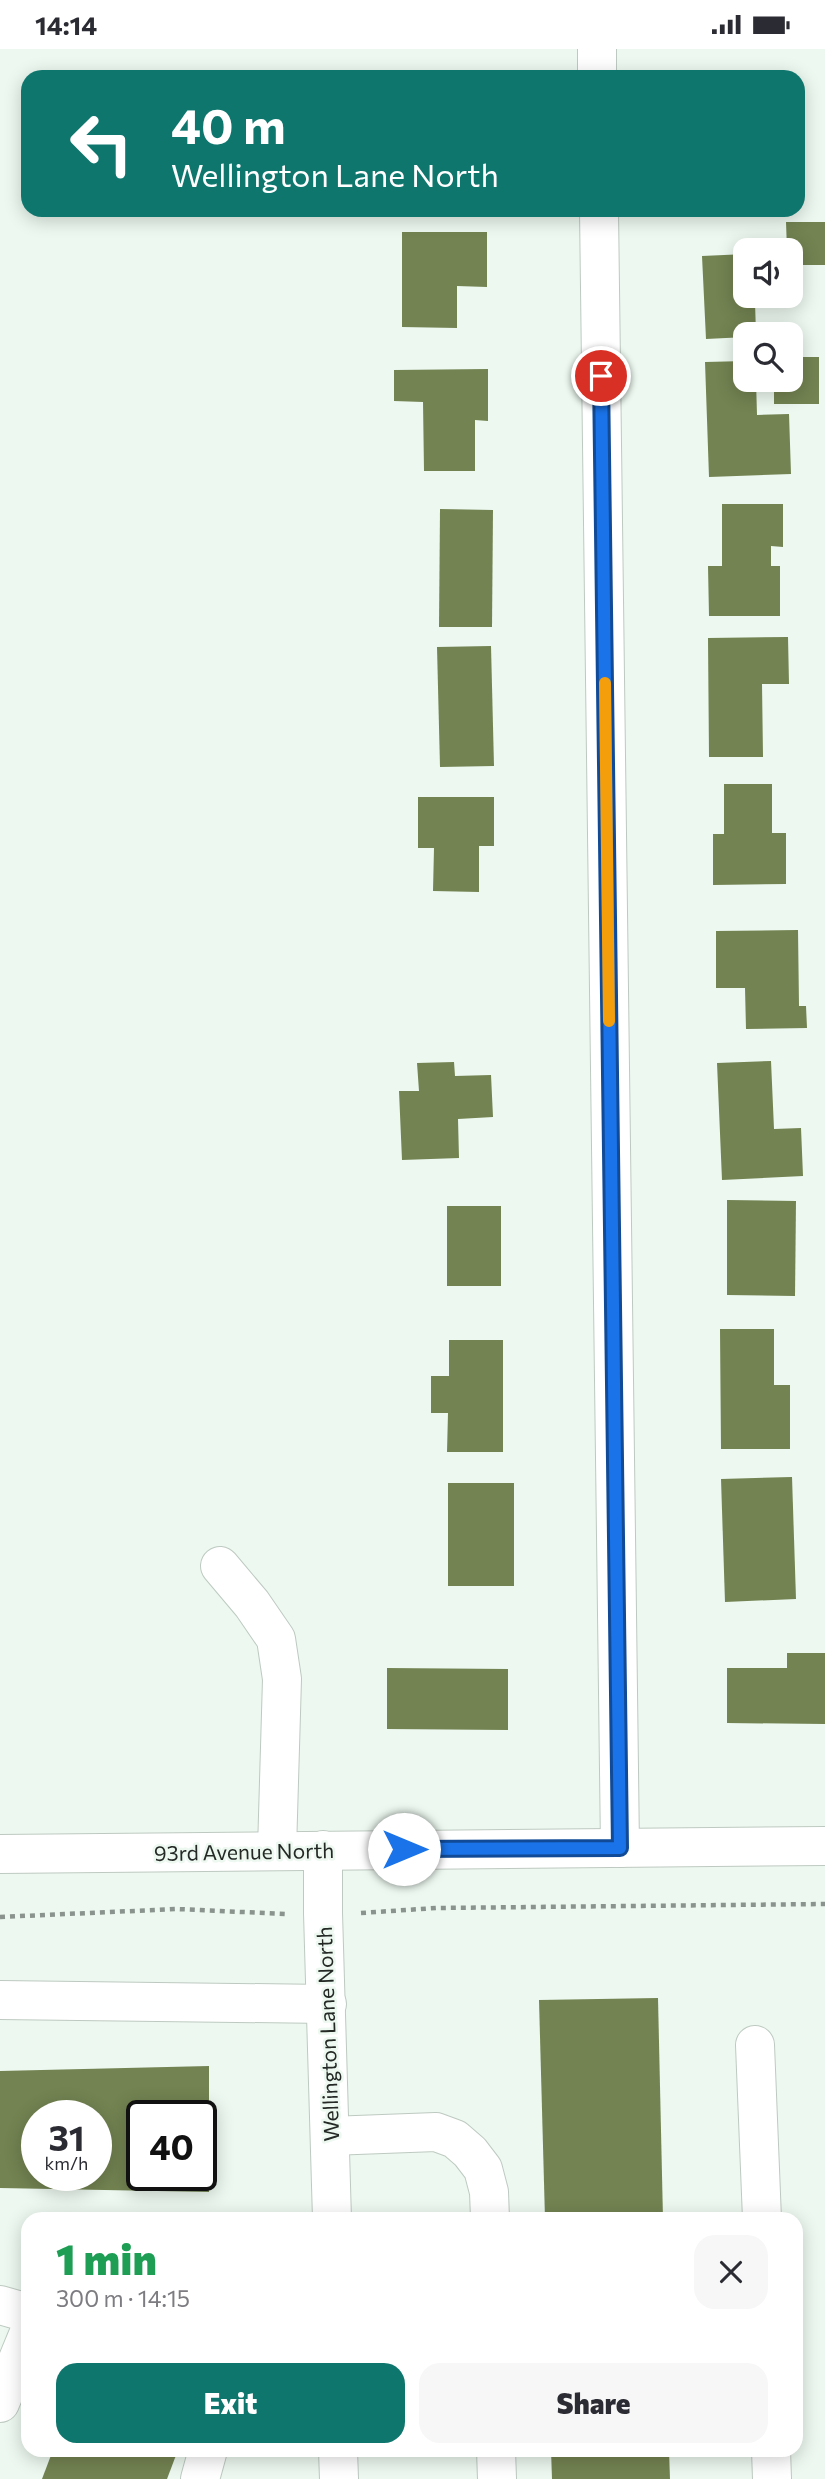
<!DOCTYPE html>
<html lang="en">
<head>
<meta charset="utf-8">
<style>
  body { margin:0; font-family:Commissioner,sans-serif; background:#f7f7f7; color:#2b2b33; height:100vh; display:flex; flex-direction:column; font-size:26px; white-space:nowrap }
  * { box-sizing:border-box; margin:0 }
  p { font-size:23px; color:#7c7c81 }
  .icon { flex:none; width:38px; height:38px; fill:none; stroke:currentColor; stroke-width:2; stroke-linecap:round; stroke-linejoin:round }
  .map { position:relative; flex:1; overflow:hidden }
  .side { position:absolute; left:21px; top:2163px; width:782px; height:245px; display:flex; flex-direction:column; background:#fff; border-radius:21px; box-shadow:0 4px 18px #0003 }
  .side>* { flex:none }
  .top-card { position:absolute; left:21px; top:21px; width:784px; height:147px; border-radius:21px; box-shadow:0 4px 18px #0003; background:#0f766e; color:#fff; overflow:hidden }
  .tools { position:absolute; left:733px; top:189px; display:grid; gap:14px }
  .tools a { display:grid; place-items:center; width:70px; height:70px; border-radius:14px; background:#fff; box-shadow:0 4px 18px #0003; font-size:35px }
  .speed { position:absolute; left:21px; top:2051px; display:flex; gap:14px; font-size:35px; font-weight:700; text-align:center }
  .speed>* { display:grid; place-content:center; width:91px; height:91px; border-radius:50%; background:#fff; box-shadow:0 4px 18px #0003; line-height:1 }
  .speed small { font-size:18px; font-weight:400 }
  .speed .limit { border:4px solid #111; border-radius:10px; background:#fff; color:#111 }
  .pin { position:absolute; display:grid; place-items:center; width:60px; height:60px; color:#fff; margin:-30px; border:4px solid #fff; border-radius:50%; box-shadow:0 2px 7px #0007 }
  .me { position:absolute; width:77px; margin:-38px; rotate:90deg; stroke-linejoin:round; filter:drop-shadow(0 0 5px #0008) }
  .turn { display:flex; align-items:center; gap:24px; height:147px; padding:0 35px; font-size:32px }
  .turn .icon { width:91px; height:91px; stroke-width:2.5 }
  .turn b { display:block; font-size:49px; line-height:60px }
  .round { display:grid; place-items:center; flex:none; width:74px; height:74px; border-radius:21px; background:#f7f7f7 }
  .overview { display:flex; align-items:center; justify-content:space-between; height:119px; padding:0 35px }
  h1 { font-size:42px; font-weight:800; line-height:52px; color:#1e9e55 }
  .button { display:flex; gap:14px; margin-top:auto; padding:14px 35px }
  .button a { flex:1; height:80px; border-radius:21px; background:#0f766e; color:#fff; font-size:28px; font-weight:800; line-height:80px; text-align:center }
  .button a+a { background:#f7f7f7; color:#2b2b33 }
  .status { display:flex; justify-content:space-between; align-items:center; height:49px; padding:0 35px; background:#fff; direction:ltr }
  .status svg { height:19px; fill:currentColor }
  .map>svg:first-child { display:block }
  .building { fill:#738351; fill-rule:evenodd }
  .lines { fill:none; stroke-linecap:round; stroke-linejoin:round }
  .minor-casing { stroke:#becac1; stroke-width:40 }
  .path { stroke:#8a938d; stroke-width:4.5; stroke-dasharray:5 5; stroke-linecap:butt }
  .minor { stroke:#fff; stroke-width:38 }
  .route-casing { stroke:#114b97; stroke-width:18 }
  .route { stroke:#1a73e8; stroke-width:12 }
  .slow { stroke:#f59e0b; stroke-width:12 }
  .labels { text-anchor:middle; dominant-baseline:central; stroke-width:5; stroke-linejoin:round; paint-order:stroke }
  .street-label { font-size:21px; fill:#242926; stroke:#ecf8f0 }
</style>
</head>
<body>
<div class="status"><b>14:14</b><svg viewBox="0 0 49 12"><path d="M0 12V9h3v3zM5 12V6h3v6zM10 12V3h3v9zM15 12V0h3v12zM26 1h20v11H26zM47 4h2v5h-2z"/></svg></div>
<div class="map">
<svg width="825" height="2430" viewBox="0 0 825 2430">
  <rect width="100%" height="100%" fill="#ecf8f0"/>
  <!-- building -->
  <g class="building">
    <path d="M 326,161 L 406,161 L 407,166 L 326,168 Z"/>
    <path d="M 786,173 L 825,173 L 825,216 L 791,216 L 791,201 L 787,201 Z"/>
    <path d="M 402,183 L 487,183 L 487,238 L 457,237 L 457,279 L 402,278 Z"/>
    <path d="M 746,205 L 746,247 L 785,247 L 785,252 L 755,253 L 756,285 L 746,285 L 746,288 L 706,290 L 702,207 Z"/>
    <path d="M 791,308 L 819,308 L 819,355 L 774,355 L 774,331 L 791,331 Z"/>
    <path d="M 746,312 L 746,331 L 756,331 L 757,366 L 789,365 L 791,425 L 709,428 L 705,313 Z"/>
    <path d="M 488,320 L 488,372 L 475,371 L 475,422 L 424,422 L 423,353 L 394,352 L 394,321 Z"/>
    <path d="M 722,455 L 783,455 L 783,498 L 771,497 L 771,517 L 780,517 L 780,567 L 709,567 L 708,517 L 722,517 Z"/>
    <path d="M 440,460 L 493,461 L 492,578 L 439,578 Z"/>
    <path d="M 788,588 L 789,635 L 762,635 L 763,708 L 709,708 L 708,589 Z"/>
    <path d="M 491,597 L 494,717 L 440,718 L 437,598 Z"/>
    <path d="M 724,735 L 772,735 L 772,784 L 786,784 L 786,835 L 713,836 L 713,785 L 724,785 Z"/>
    <path d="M 418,748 L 494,748 L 494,797 L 479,797 L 479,843 L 433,842 L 434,799 L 418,799 Z"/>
    <path d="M 798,881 L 799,957 L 806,957 L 807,979 L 746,980 L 745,939 L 716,939 L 716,882 Z"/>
    <path d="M 771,1012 L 774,1080 L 801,1079 L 803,1127 L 722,1131 L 717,1014 Z"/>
    <path d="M 454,1013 L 455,1027 L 491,1026 L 493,1068 L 458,1070 L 459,1109 L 402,1111 L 399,1042 L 419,1042 L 417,1014 Z"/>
    <path d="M 727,1151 L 796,1152 L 795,1247 L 727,1246 Z"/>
    <rect x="447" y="1157" width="54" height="80"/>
    <path d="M 720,1280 L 774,1280 L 774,1336 L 790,1336 L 790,1400 L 721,1400 Z"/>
    <path d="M 449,1291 L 503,1291 L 503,1403 L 447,1403 L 448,1364 L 431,1364 L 431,1327 L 449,1327 Z"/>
    <path d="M 792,1428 L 796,1550 L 725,1553 L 721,1430 Z"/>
    <rect x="448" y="1434" width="66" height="103"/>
    <path d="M 787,1604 L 825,1604 L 825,1675 L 727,1674 L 727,1619 L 787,1619 Z"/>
    <path d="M 387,1619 L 508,1620 L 508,1681 L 387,1680 Z"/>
    <path d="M 658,1949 L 663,2170 L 545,2170 L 539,1951 Z"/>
    <path d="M 209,2017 L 209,2143 L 0,2139 L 0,2022 ZM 37,2067 L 96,2067 L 96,2126 L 37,2126 ZM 142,2067 L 201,2067 L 201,2126 L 142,2126 Z"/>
    <path d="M 53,2401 L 178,2401 L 167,2430 L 42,2430 Z"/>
    <path d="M 551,2401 L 669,2401 L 670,2430 L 552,2430 Z"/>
  </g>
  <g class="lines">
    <defs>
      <g id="minor">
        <path d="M 597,0 L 597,28"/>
        <path d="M 599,161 L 620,1799"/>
        <path d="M 220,1517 L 252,1555 L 276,1590 L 282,1630 L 277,1801"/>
        <path d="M 323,1801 L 323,1864 L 332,2170"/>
        <path d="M 0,1805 L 825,1797"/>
        <path d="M 0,1951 L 327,1955"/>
        <path d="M 755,1996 L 762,2170"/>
        <path d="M 330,2087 L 436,2083 L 455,2090 L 470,2103 L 483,2120 L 489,2143 L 490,2170"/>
        <path d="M 0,2256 L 28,2264"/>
        <path d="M 0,2354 L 28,2286"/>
        <path d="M 338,2401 L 339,2430"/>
        <path d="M 496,2401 L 497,2430"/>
        <path d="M 771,2401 L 772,2430"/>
        <path d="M 200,2430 L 208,2401"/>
      </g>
    </defs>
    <!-- minor casing -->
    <use href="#minor" class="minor-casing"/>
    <!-- path -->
    <g class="path">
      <path d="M 361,1864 L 436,1859 L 825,1855"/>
      <path d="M 0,1868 L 177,1860 L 286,1865"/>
    </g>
    <!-- minor -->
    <use href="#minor" class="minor"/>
  </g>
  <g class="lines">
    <defs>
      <path id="route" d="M 404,1800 L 620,1799 L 601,327"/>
    </defs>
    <!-- route casing -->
    <use href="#route" class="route-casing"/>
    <!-- route -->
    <use href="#route" class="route"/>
    <!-- slow -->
    <path class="slow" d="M 605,634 L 609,972"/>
  </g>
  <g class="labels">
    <!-- street labels -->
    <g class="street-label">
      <text transform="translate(244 1802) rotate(-1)">93rd Avenue North</text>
      <text transform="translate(327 1985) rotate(-92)">Wellington Lane North</text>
    </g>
  </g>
</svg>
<div class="tools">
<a><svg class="icon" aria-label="sound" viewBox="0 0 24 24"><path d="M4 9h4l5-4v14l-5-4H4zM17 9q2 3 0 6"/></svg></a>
<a><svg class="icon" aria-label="search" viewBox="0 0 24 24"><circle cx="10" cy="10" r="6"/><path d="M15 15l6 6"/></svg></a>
</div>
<div class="speed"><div>31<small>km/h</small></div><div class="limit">40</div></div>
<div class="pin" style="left:601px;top:327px;background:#d93025"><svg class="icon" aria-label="arrive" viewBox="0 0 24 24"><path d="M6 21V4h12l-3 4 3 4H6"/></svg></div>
<svg class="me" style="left:404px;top:1800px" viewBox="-20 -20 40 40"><circle r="19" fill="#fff"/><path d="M0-13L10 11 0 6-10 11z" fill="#1a73e8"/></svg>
<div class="top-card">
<div class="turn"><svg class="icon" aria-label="left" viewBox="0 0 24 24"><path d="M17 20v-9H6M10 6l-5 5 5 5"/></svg><div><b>40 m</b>Wellington Lane North</div></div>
</div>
<section class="side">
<div class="overview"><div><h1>1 min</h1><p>300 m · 14:15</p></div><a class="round"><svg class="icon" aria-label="close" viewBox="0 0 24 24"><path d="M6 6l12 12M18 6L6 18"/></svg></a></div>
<div class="button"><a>Exit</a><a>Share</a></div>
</section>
</div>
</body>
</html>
